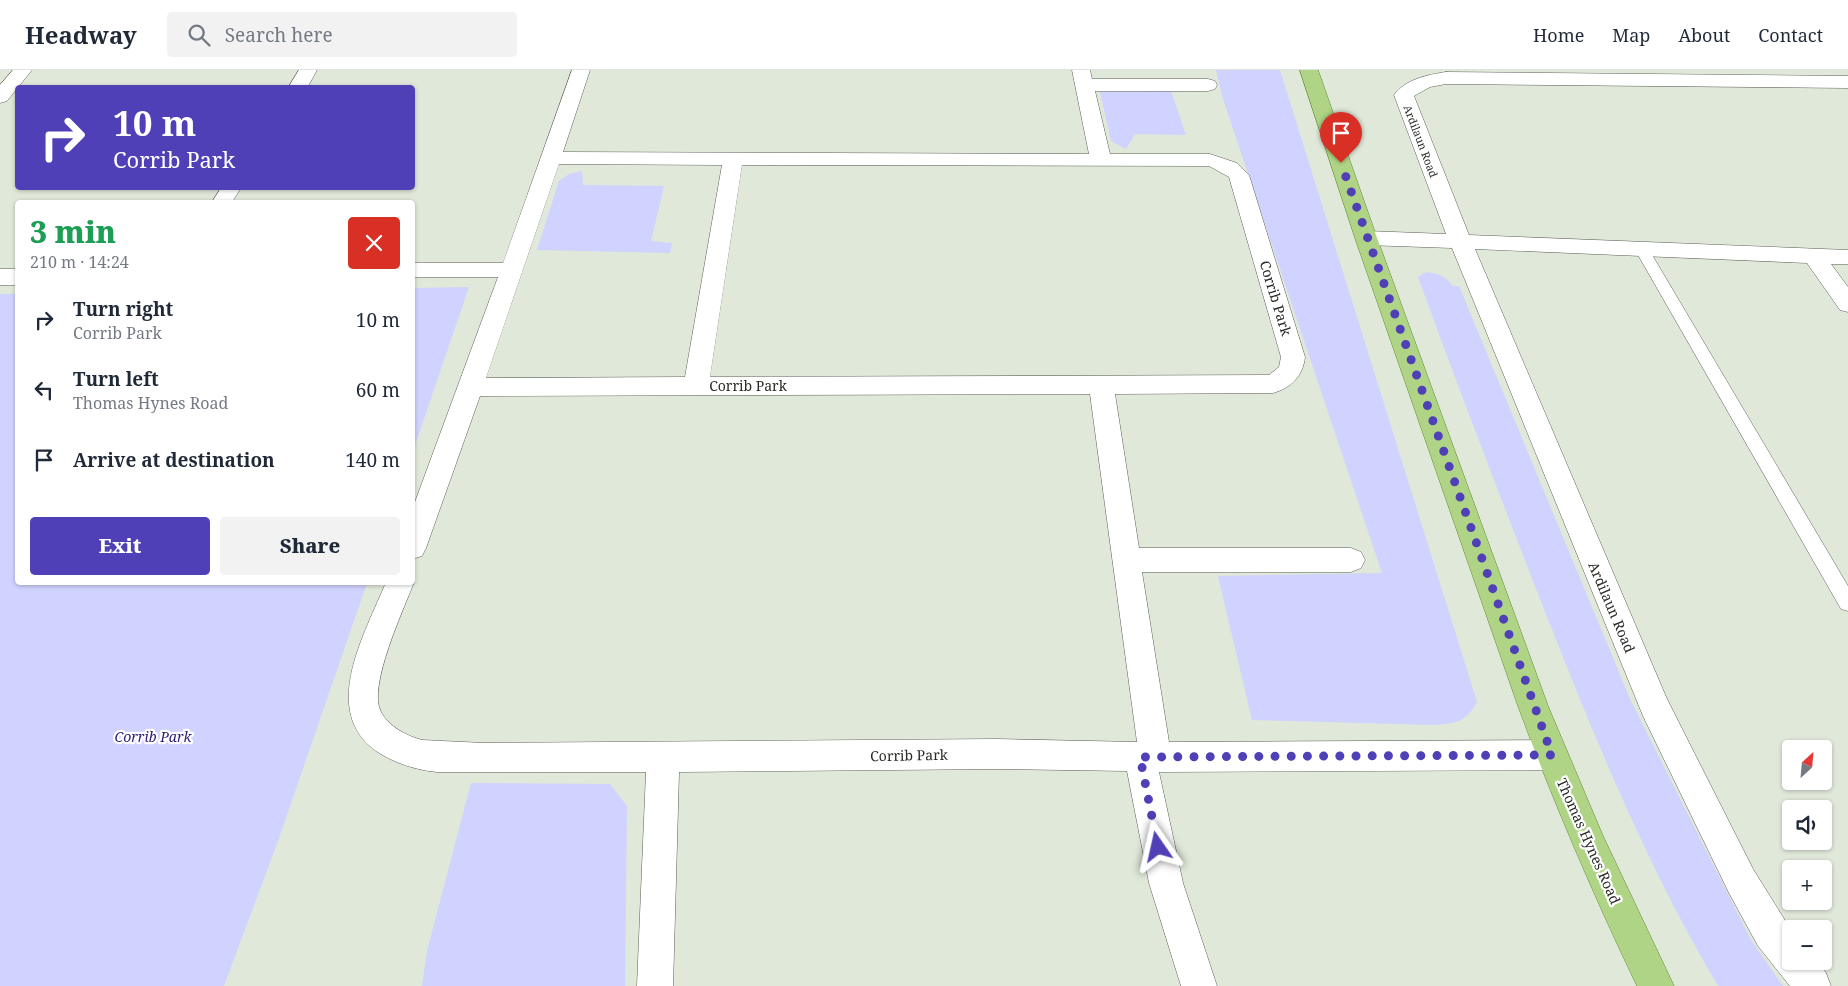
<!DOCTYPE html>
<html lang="en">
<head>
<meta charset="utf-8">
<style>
  body { margin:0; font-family:"Noto Serif",serif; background:#f2f2f3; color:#1f2937; height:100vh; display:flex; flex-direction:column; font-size:19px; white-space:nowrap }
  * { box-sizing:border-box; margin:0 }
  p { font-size:16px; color:#747a83 }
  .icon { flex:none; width:28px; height:28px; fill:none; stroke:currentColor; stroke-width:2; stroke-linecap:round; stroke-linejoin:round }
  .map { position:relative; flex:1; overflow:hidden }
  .details { position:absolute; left:15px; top:130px; width:400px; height:385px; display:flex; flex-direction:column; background:#fff; border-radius:5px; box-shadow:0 1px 4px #0004 }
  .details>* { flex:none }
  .hud { position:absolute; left:15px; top:15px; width:400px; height:105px; border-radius:5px; box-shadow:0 1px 4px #0004; background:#4f40b7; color:#fff; overflow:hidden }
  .needle { width:32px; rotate:26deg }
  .buttons { position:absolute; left:1782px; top:670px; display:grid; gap:10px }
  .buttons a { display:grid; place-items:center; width:50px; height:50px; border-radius:5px; background:#fff; box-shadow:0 1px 4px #0004; font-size:25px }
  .pin { position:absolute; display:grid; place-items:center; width:42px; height:42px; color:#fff; margin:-51px -21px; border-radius:50% 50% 50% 0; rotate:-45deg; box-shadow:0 0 5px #0007 }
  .pin .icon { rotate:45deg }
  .me { position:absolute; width:55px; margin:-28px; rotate:349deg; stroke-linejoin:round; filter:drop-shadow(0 0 4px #0008) }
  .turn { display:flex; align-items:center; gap:18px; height:105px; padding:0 15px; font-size:22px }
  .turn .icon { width:65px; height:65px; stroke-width:2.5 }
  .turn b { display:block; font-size:35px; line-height:42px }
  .round { display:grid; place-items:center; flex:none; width:52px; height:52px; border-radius:5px; background:#f2f2f3 }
  .overview { display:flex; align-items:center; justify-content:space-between; height:85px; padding:0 15px }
  h1 { font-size:30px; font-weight:800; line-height:38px; color:#1e9e55 }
  .primary-button { display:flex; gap:10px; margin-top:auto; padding:10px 15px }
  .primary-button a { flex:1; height:58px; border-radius:5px; background:#4f40b7; color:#fff; font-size:20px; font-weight:800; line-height:58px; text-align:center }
  .primary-button a+a { background:#f2f2f3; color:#1f2937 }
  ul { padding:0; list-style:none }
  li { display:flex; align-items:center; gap:15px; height:70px; padding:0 15px }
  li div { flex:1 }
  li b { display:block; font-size:19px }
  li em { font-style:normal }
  header { display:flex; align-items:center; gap:30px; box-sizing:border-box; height:70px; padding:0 25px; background:#fff; border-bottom:1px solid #e0e1e3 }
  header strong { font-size:24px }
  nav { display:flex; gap:28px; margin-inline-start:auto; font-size:18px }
  .search { width:350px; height:45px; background:#f2f2f3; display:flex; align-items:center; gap:12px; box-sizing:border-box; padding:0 18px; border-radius:5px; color:#747a83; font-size:19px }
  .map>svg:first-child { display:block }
  .green { fill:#d0d2ff }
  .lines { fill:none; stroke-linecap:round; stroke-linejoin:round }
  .service-casing { stroke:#5a6155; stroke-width:1 }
  .minor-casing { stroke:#5a6155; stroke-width:1 }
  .primary-casing { stroke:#5e872f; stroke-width:1 }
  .service { fill:#fff; fill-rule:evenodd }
  .minor { fill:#fff; fill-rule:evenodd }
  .primary { fill:#b0d485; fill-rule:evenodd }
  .route { stroke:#4f40b7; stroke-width:9; stroke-dasharray:0 16.2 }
  .labels { text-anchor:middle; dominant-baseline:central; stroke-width:4.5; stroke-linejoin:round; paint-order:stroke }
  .far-street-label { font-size:11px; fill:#292c27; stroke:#fff }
  .street-label { font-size:14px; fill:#292c27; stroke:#fff }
  .park-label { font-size:14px; font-style:italic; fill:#2f2079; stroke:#fff }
</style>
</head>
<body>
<header>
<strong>Headway</strong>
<div class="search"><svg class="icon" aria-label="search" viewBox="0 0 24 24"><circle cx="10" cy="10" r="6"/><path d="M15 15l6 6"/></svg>Search here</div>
<nav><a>Home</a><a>Map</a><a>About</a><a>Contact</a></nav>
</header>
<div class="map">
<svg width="1848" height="916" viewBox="0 0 1848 916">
  <rect width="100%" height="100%" fill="#e0e8da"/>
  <!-- green -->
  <g class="green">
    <path d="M 1216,0 L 1280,0 L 1477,632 C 1465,653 1456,653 1434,655 L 1252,650 L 1218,506 L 1382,503 L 1222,26 Z"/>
    <path d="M 1171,21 L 1186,65 L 1135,64 L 1126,79 L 1111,71 L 1100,22 Z"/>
    <path d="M 582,101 L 583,115 L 664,116 L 651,171 L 672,173 L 670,183 L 537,180 L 559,111 L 569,104 Z"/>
    <path d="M 1426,202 C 1438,204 1446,205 1452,216 L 1459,216 L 1630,629 L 1751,870 L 1783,916 L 1718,916 C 1648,798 1596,671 1546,544 C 1502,432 1459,319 1418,207 Z"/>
    <path d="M 469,217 L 413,381 L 413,218 Z"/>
    <path d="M 0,224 L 17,224 L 18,512 L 367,513 L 278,771 L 224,916 L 0,916 Z"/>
    <path d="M 471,713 L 610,714 L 627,736 L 625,916 L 422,916 L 427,881 Z"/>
  </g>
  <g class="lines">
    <defs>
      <path id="service" d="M 1641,173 L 1646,175 L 1648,178 L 1848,516 L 1848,541 L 1841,539 L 1634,178 L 1636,175 Z"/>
      <g id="minor">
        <path d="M 13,0 L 32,0 L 7,31 L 0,33 L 0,15 Z"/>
        <path d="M 299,0 L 317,0 L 307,18 L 288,18 Z"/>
        <path d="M 572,0 L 590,0 L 563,82 L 1089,84 L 1072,0 L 1090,0 L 1092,9 L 1208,9 L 1215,11 L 1217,15 L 1215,19 L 1208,21 L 1095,21 L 1110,84 L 1210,84 L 1237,93 L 1249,105 L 1305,287 C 1303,306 1291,318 1273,323 L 1115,324 L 1139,478 L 1351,478 L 1361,482 L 1365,490 L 1361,498 L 1351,502 L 1142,502 L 1169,672 L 1552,670 L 1563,674 L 1568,685 L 1563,696 L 1552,700 L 1159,702 L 1183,813 L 1217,916 L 1181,916 L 1149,813 L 1127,701 L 997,699 L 679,702 L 673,916 L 637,916 L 646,702 L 437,702 C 416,700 394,693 376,681 C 319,640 366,562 386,512 L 412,512 L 412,508 L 414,512 C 404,539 367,617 381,642 C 389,657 407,666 422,670 L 484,673 L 997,669 L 1137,672 L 1090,324 L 480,326 L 426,478 L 422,486 L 412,489 L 412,440 L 498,207 L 412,207 L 412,193 L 503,193 ZM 559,94 L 722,95 L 685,307 L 486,308 ZM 742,95 L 1209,96 L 1229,107 L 1281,287 L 1279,297 L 1269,305 L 710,307 Z"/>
        <path d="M 1446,2 L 1848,6 L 1848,18 L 1446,14 L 1430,17 L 1414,26 L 1469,165 L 1848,180 L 1848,194 L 1831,194 L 1848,217 L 1848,242 L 1840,240 L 1807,193 L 1475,179 L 1667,629 L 1753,799 L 1791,860 L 1791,891 L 1816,891 L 1826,903 L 1831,916 L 1790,916 L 1758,876 L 1729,823 L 1643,646 L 1452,178 L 1366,175 L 1358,173 L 1355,168 L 1358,163 L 1366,161 L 1446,164 L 1394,25 C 1406,9 1427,5 1446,2 Z"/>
        <path d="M 221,118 L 241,118 L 232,132 L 212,132 Z"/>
        <rect x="0" y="199" width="18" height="16"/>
      </g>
      <path id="primary" d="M 1300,0 L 1318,0 L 1377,168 L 1548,636 L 1603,766 L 1674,916 L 1637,916 C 1593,824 1553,731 1518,636 L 1355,168 Z"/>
    </defs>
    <!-- service casing -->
    <use href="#service" class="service-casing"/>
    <!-- minor casing -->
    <use href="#minor" class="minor-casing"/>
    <!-- primary casing -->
    <use href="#primary" class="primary-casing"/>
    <!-- service -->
    <use href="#service" class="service"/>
    <!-- minor -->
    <use href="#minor" class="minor"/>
    <!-- primary -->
    <use href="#primary" class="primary"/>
  </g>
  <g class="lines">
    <!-- route -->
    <path class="route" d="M 1158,777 L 1140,687 L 1552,685 L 1341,93"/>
  </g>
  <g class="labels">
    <!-- far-street labels -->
    <g class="far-street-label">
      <text transform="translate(1421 71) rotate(69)">Ardilaun Road</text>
    </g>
    <!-- street labels -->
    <g class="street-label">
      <text transform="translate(1276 228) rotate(73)">Corrib Park</text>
      <text x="748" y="315">Corrib Park</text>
      <text transform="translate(1612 537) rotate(67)">Ardilaun Road</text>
      <text transform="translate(909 685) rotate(-1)">Corrib Park</text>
      <text transform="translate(1589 771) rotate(66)">Thomas Hynes Road</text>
    </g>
    <!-- park labels -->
    <g class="park-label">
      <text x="153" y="666">Corrib Park</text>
    </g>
  </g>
</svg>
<div class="buttons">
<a><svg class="needle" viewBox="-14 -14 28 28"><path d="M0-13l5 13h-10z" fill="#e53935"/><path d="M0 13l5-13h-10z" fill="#747a83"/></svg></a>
<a><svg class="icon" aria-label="sound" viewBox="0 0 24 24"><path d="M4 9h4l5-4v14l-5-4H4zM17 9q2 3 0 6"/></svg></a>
<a>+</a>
<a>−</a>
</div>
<div class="pin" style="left:1341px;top:93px;background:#d93025"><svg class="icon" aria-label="arrive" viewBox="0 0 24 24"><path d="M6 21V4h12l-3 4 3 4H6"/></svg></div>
<svg class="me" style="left:1158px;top:777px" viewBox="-20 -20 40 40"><path d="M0-17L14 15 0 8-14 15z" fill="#4f40b7" stroke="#fff" stroke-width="4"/></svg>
<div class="hud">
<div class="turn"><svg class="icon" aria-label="right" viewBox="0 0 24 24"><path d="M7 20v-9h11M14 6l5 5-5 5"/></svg><div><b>10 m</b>Corrib Park</div></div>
</div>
<section class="details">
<div class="overview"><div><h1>3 min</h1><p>210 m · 14:24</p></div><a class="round" style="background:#d93025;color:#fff"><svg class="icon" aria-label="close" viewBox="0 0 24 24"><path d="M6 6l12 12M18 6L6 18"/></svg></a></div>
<ul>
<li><svg class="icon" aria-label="right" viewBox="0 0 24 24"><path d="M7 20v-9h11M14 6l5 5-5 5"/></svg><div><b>Turn right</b><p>Corrib Park</p></div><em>10 m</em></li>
<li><svg class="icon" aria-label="left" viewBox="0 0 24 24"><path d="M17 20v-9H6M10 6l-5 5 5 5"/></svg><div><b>Turn left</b><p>Thomas Hynes Road</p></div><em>60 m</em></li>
<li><svg class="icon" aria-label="arrive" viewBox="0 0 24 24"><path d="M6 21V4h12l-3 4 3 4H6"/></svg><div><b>Arrive at destination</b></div><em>140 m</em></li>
</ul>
<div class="primary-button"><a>Exit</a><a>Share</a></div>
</section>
</div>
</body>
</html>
